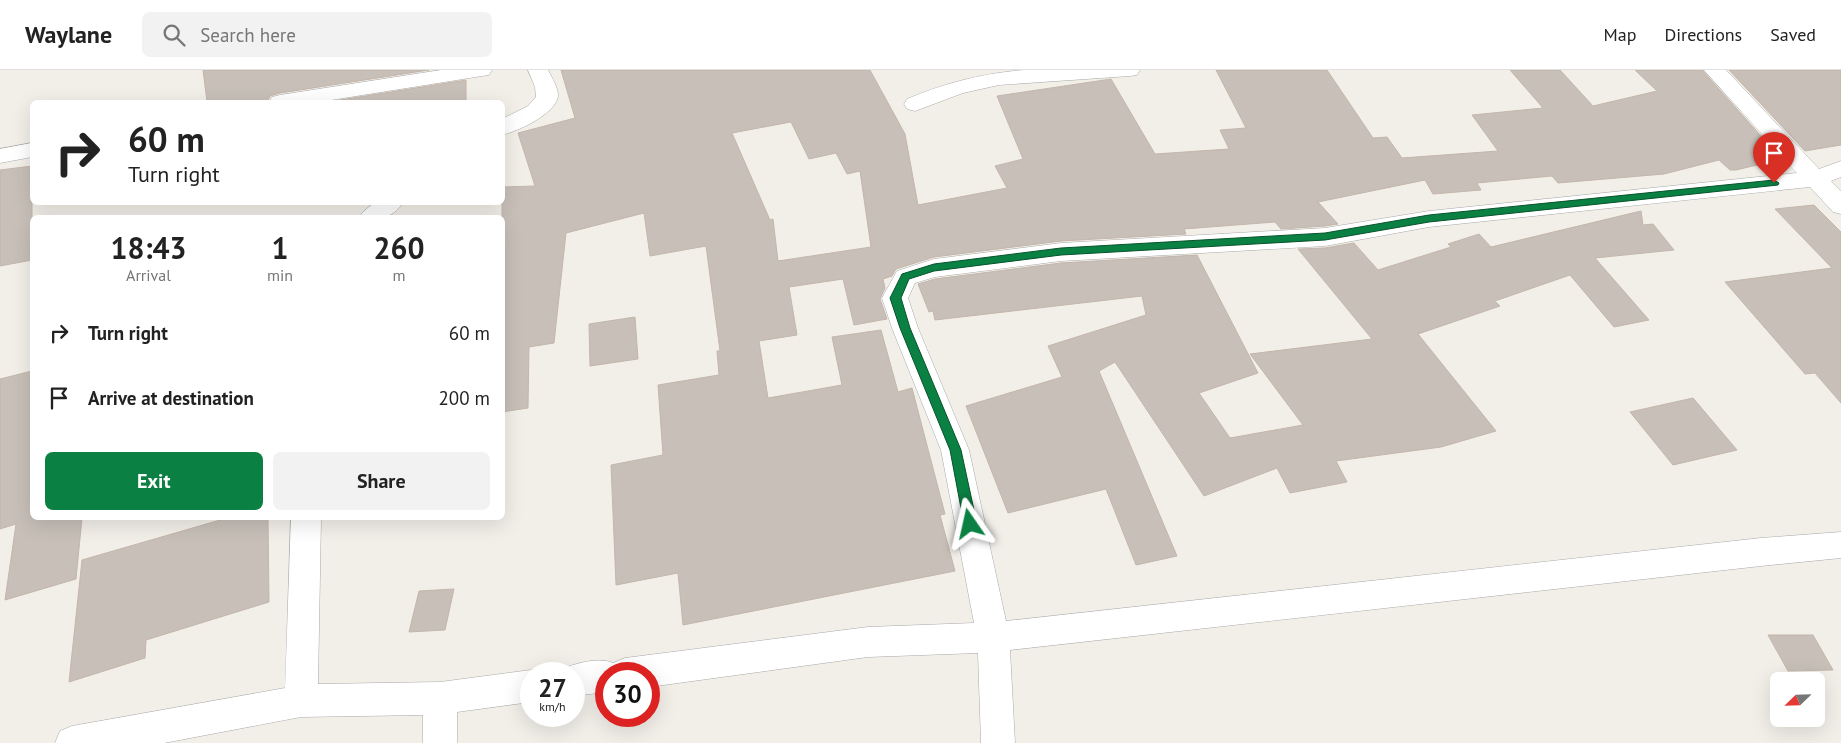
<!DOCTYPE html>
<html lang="en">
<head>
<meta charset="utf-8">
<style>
  body { margin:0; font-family:"PT Sans",sans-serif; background:#f2f2f2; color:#222; height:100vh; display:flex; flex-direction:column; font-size:19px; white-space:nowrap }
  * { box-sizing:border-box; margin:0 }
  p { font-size:16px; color:#767676 }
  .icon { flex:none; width:28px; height:28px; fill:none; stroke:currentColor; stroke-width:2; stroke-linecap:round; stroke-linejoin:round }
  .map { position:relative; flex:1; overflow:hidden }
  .drawer { position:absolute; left:30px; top:145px; width:475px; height:305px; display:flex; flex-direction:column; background:#fff; border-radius:8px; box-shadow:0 5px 20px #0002 }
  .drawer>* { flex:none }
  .banner { position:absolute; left:30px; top:30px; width:475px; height:105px; border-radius:8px; box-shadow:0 5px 20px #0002; background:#fff; color:#222; overflow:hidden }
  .needle { width:32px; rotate:247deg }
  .controls { position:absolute; left:1770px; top:602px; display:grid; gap:10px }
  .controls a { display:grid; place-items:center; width:55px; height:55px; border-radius:8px; background:#fff; box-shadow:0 5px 20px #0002; font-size:25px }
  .speed { position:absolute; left:520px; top:592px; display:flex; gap:10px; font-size:25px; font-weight:700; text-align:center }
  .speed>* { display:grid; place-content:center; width:65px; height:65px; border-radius:50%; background:#fff; box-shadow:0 5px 20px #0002; line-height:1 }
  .speed small { font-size:12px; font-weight:400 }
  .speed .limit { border:8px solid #d22; background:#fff; color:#111 }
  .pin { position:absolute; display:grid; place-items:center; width:42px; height:42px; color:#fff; margin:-51px -21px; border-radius:50% 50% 50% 0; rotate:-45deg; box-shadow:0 0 5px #0007 }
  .pin .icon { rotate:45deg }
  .me { position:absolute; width:55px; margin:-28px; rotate:349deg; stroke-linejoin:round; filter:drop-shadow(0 0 4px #0008) }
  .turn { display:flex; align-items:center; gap:18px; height:105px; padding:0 15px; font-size:22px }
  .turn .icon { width:65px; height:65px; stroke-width:2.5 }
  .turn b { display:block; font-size:35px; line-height:42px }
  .eta { display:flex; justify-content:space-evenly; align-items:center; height:85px; text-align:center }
  .eta b { font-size:30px; font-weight:800; line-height:35px }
  .cta { display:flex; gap:10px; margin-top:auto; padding:10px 15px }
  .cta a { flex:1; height:58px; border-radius:8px; background:#0b8043; color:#fff; font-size:20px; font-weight:800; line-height:58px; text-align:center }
  .cta a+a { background:#f2f2f2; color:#222 }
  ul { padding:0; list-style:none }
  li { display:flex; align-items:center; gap:15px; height:65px; padding:0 15px }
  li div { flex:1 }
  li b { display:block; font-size:19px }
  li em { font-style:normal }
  header { display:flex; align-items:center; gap:30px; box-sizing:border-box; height:70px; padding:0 25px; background:#fff; border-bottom:1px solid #e0e0e0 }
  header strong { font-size:24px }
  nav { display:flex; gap:28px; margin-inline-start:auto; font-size:18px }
  .search { width:350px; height:45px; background:#f2f2f2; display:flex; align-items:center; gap:12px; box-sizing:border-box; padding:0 18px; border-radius:8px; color:#767676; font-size:19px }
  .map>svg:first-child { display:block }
  .building { fill:#c7bfb8; stroke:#c4b6ab; fill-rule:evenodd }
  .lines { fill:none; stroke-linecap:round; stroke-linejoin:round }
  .street-casing { stroke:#a9a9a9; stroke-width:1 }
  .street { fill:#fff; fill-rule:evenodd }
  .route { fill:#0b8043; stroke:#07532c }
</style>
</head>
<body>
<header>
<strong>Waylane</strong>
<div class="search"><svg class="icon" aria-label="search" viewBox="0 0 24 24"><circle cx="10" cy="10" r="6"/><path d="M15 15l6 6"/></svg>Search here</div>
<nav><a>Map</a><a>Directions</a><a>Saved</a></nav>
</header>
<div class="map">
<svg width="1841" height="673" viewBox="0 0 1841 673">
  <rect width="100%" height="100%" fill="#f2efe9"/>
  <!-- building -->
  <g class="building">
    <path d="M 203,0 L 429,0 L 280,23 L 270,26 L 267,32 L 207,32 Z"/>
    <path d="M 561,0 L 870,0 L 905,64 L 918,135 L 1007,118 L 995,96 L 1023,89 L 997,26 L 1111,9 L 1155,84 L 1229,79 L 1220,60 L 1246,58 L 1216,0 L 1327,0 L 1373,68 L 1387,67 L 1402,88 L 1498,81 L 1472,45 L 1543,38 L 1510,0 L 1560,0 L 1593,36 L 1657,21 L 1635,0 L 1702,0 L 1778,85 L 1769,87 L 1774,91 L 1736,100 L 1730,100 L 1719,90 L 1664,104 L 1558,113 L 1552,106 L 1477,113 L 1481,120 L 1433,124 L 1425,110 L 1318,132 L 1338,154 L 1325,156 L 1281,159 L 1275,152 L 1184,159 L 1186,164 L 1061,171 L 934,187 L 896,199 L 892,206 L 883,209 L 885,218 L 880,229 L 887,249 L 854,255 L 843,209 L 789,217 L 797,265 L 759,271 L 768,328 L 842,315 L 832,267 L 881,260 L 898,322 L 912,318 L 945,444 L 940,445 L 955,501 L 683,555 L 678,503 L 616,515 L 611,395 L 663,385 L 658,315 L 719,305 L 717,281 L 720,281 L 706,176 L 650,186 L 644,143 L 566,163 L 554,273 L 529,277 L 528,338 L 502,342 L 502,117 L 535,116 L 518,63 L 575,48 ZM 791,52 L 809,89 L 836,83 L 847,104 L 860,101 L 871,177 L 778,191 L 773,149 L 770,150 L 732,63 Z"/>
    <path d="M 1729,0 L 1841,0 L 1841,75 L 1805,81 Z"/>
    <path d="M 466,10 L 466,32 L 328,32 Z"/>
    <path d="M 32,96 L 32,190 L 0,196 L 0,100 Z"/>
    <path d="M 1814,135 L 1841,162 L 1841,333 L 1815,303 L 1805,304 L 1725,212 L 1832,198 L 1775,139 Z"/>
    <path d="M 1641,141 L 1643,155 L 1653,154 L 1674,180 L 1595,188 L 1649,250 L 1614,257 L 1570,205 L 1495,231 L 1500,236 L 1418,264 L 1496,361 L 1441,377 L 1336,391 L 1347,412 L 1290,423 L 1277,398 L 1204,426 L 1115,292 L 1099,301 L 1177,486 L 1136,495 L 1106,419 L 1008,443 L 966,336 L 1062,307 L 1048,276 L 1146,245 L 1142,226 L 935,250 L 933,241 L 929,242 L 918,214 L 935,209 L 1061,193 L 1197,185 L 1258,303 L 1199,323 L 1230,368 L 1303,355 L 1250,284 L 1372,269 L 1298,179 L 1325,178 L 1354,173 L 1378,200 L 1451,177 L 1448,174 L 1479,164 L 1491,177 Z"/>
    <path d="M 635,247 L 638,289 L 590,296 L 589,254 Z"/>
    <path d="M 32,301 L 32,448 L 82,448 L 76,509 L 5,530 L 16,454 L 0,459 L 0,309 Z"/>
    <path d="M 1693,328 L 1737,380 L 1673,395 L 1630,342 Z"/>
    <path d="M 227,448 L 268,448 L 269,532 L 146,570 L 145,588 L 69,612 L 82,490 Z"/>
    <path d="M 454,519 L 445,560 L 409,562 L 419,521 Z"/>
    <path d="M 1768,565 L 1813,565 L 1833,600 L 1788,601 Z"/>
  </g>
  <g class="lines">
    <defs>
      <g id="street">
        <path d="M 441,0 L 492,0 L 489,5 L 482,6 L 319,32 L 269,32 L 272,27 L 280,25 Z"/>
        <path d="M 528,0 L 548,0 C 552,8 558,17 558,26 C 556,44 518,61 502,65 L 502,49 L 528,36 L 536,27 L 535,17 Z"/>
        <path d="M 1025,0 L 1140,0 L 1137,5 L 1130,6 L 999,15 L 963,23 L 915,41 L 907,39 L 904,34 L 907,29 C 945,13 984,3 1025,0 Z"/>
        <path d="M 1704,0 L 1726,0 L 1819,99 L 1841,91 L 1841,107 L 1831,111 L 1841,121 L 1841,144 L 1833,142 L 1810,117 L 1429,157 L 1325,176 L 1061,191 L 935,207 L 915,213 L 908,228 L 918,258 L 969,380 L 1006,551 L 1761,468 L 1841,462 L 1841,488 L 1761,496 L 1010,580 L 1015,673 L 981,673 L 978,583 L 868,587 L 649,617 L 649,604 L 606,604 L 606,622 L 574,626 L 574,604 L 560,604 L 562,599 C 577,593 598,587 613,593 L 625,588 L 868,557 L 974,553 L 941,380 L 892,258 L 882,228 L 897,201 L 934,189 L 1061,173 L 1325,158 L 1429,141 L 1797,103 Z"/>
        <path d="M 32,73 L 32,87 L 0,93 L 0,79 Z"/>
        <path d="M 375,132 L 403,132 C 393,150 377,148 359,148 L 363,142 Z"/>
        <path d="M 291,448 L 321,448 L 318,614 L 440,612 L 531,600 L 540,604 L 531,604 L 531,632 L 457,642 L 457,673 L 423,673 L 423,645 L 301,647 L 164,673 L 55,673 L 60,661 L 72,656 L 285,618 Z"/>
      </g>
    </defs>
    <!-- street casing -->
    <use href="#street" class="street-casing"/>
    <!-- street -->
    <use href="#street" class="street"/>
  </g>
  <!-- route -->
  <path class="route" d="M 1774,110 L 1779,113 L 1778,115 L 1429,152 L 1325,170 L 1061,185 L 934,201 L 909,209 L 901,228 L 910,258 L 961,380 L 977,454 L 975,458 L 970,460 L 966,458 L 964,454 L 950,380 L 900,258 L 890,228 L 902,204 L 934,194 L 1061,178 L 1325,163 L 1429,145 Z"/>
</svg>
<div class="controls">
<a><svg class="needle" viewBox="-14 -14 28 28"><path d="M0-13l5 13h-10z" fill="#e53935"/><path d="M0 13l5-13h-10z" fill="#767676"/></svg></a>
</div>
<div class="speed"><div>27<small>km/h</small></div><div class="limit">30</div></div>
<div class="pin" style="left:1774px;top:113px;background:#d93025"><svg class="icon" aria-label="arrive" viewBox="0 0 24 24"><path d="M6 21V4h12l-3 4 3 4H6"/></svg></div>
<svg class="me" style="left:970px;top:454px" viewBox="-20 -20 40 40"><path d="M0-17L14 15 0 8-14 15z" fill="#0b8043" stroke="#fff" stroke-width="4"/></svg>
<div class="banner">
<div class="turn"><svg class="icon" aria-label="right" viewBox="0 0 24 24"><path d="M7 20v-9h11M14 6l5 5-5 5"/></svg><div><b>60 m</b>Turn right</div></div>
</div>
<section class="drawer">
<div class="eta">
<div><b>18:43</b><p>Arrival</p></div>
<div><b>1</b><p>min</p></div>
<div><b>260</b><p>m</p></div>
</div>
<ul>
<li><svg class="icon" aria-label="right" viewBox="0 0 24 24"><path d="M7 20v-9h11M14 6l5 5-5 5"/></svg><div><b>Turn right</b></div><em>60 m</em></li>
<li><svg class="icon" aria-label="arrive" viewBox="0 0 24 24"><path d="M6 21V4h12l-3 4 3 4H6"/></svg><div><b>Arrive at destination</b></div><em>200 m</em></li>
</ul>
<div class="cta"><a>Exit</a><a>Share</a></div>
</section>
</div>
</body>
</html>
